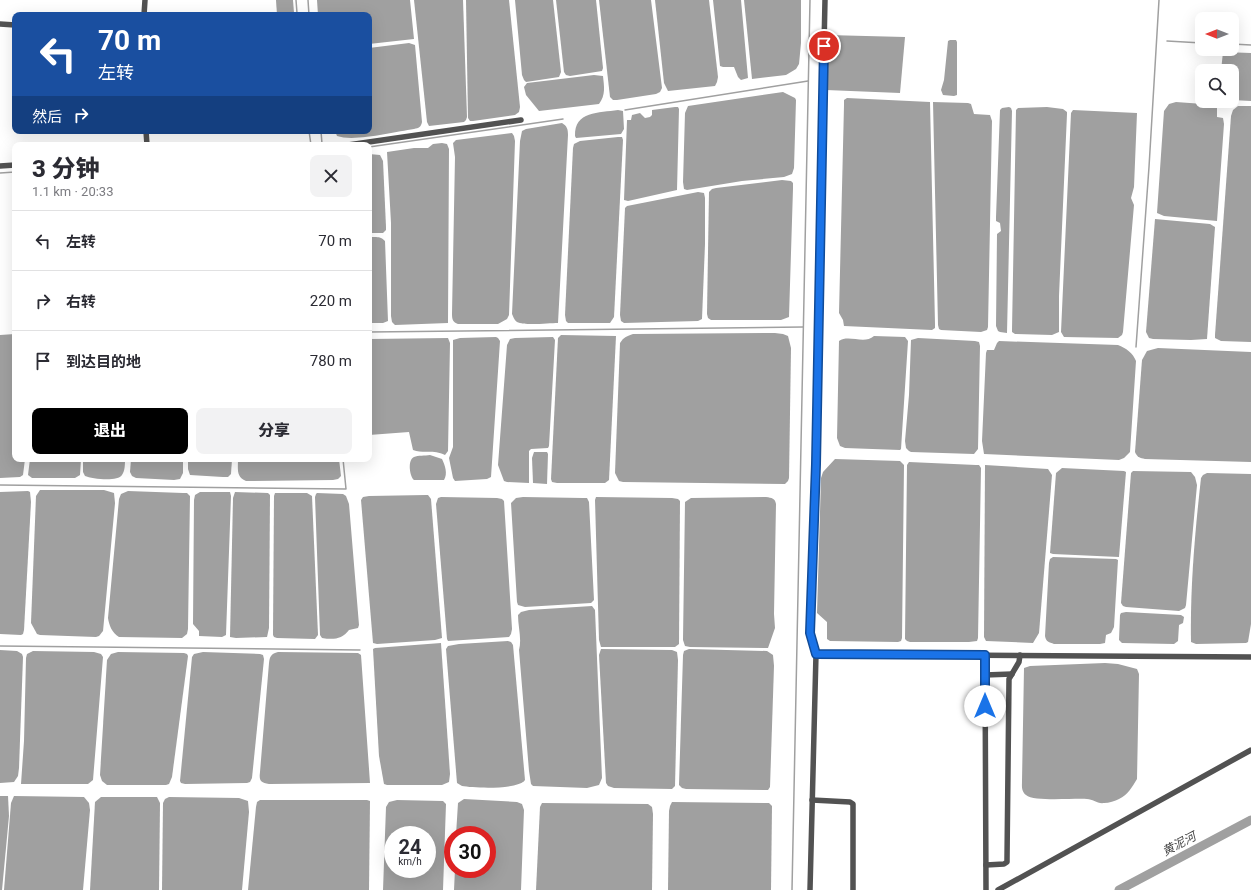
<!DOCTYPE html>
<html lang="zh">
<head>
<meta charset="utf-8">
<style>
  body { margin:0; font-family:Roboto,"Noto Sans SC",sans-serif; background:#f2f2f3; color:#2b2b33; height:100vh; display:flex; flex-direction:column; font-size:15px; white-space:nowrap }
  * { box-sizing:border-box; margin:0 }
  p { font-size:13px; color:#7c7c81 }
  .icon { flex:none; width:22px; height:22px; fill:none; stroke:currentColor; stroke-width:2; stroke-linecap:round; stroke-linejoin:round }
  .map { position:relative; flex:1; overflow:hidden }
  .drawer { position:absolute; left:12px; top:142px; width:360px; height:320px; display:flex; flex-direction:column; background:#fff; border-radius:8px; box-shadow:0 4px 16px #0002 }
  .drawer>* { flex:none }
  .guide { position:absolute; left:12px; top:12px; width:360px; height:122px; border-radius:8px; box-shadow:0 4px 16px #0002; background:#1a4fa0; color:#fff; overflow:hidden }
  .needle { width:26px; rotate:270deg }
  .buttons { position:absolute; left:1195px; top:12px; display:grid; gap:8px }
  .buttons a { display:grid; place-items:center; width:44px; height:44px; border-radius:8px; background:#fff; box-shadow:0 4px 16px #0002; font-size:20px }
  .speed { position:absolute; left:384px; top:826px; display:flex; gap:8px; font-size:20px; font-weight:700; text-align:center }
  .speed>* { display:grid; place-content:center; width:52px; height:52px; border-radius:50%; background:#fff; box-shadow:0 4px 16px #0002; line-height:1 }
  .speed small { font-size:10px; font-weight:400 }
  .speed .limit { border:6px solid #d22; background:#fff; color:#111 }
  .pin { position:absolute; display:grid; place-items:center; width:34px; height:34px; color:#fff; margin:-17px; border:2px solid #fff; border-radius:50%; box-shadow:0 1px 4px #0007 }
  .me { position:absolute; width:44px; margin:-22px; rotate:0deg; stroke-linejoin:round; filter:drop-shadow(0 0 3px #0008) }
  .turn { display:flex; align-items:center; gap:14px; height:84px; padding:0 20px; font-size:18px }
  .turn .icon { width:52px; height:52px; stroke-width:2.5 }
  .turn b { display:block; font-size:28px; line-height:34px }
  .then { display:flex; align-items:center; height:38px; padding:0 20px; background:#0003; gap:8px; font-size:15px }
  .round { display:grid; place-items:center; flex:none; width:42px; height:42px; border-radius:8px; background:#f2f2f3 }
  .headline { display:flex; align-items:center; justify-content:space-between; height:68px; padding:0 20px }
  h1 { font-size:24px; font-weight:800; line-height:30px }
  .cta { display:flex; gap:8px; margin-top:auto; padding:8px 20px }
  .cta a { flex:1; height:46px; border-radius:8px; background:#000; color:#fff; font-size:16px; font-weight:800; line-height:46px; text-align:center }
  .cta a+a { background:#f2f2f3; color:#2b2b33 }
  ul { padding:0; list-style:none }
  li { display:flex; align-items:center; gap:12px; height:60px; padding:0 20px; border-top:1px solid #e1e1e2 }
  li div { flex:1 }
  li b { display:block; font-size:15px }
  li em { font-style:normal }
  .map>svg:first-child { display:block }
  .water { fill:#a0a0a0; fill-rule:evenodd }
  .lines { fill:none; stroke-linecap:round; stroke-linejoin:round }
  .stream { stroke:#a0a0a0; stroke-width:1.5 }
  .river { stroke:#a0a0a0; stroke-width:9 }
  .minor { stroke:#525252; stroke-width:5.5 }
  .route-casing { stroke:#114b97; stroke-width:10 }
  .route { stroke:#1a73e8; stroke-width:7 }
  .labels { text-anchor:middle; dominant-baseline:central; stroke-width:4; stroke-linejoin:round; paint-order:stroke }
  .water-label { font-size:12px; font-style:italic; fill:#414141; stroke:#fff }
</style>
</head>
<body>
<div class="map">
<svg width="1251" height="890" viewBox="0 0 1251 890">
  <rect width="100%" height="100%" fill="#fff"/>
  <!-- water -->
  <g class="water">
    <path d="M 276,0 L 293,0 L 294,13 L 287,15 L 277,15 Z"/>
    <path d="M 317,0 L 410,0 L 414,39 L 369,44 L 369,15 L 318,15 Z"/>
    <path d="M 414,0 L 463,0 L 467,117 L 466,120 L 464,122 L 429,126 L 427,122 Z"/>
    <path d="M 466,0 L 509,0 L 520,107 L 519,112 L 515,115 L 473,121 L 470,121 L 468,118 Z"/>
    <path d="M 515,0 L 553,0 L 561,72 L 559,77 L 526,82 L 524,80 L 522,75 Z"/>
    <path d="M 556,0 L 596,0 L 603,68 L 602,71 L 570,76 L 566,75 L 564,72 Z"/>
    <path d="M 599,0 L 651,0 L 662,88 L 660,92 L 656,94 L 617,100 L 613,100 L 610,97 Z"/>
    <path d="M 655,0 L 709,0 L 718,77 L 717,82 L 715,86 L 668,91 L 664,83 Z"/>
    <path d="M 713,0 L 741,0 L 748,78 L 741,80 L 738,77 L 734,67 L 723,67 L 720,66 Z"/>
    <path d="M 744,0 L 801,0 L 801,43 L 799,64 L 796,69 L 786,75 L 752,79 Z"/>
    <path d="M 827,35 L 905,37 L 900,93 L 826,90 Z"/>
    <path d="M 950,40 L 956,40 L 957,42 L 957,95 L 954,96 L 943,95 L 941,90 L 944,80 L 948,41 Z"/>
    <path d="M 409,43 L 415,45 L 422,122 C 421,127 419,128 414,129 C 394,132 354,142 337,136 L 335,131 L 369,131 L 369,48 Z"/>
    <path d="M 1223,52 L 1251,53 L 1251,101 L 1232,100 L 1232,71 L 1221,71 Z"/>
    <path d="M 594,75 L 603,76 C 604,86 606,95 599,104 L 539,111 L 526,95 L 524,87 L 527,83 Z"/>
    <path d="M 783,92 L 795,98 L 796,100 L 794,168 L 792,174 L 784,177 L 742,181 L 687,190 L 684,189 L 683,182 L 685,113 L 688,106 Z"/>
    <path d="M 847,98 L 930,102 L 935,324 L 935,328 L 932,330 L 844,326 L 843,320 L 839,313 L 844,105 L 844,100 Z"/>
    <path d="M 933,102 L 968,103 L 971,104 L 974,114 L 990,115 L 992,121 L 988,327 L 987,330 L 981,332 L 941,330 L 939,329 L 938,325 Z"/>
    <path d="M 1176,102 L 1217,105 L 1217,117 L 1223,118 L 1224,124 L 1217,221 L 1164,216 L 1157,213 L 1164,111 L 1169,104 Z"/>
    <path d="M 1238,106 L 1251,106 L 1251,342 L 1221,341 L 1215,338 L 1215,335 L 1231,116 L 1233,110 Z"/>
    <path d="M 675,107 L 678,107 L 679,109 L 677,190 L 628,201 L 624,200 L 627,120 L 631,120 L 632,115 L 640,113 L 645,118 L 650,117 L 652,115 L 652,110 Z"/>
    <path d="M 1009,107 L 1011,108 L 1012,111 L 1007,333 L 1000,332 L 998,331 L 996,326 L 997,234 L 1001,231 L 1000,223 L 996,221 L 996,217 L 1000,110 L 1002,108 Z"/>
    <path d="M 1047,107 L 1063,109 L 1067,112 L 1067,114 L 1059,296 L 1059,332 L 1052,335 L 1015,334 L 1012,332 L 1012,330 L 1016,110 L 1018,108 Z"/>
    <path d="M 618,110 L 623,111 L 624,129 L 621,134 L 576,138 L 575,136 C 574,111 599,113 618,110 Z"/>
    <path d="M 1073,110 L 1137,113 L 1134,187 L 1131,198 L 1134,205 L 1123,332 L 1122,335 L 1118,338 L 1064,337 L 1061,332 L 1071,113 Z"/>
    <path d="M 562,123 C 567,126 568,129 568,135 L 558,323 C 549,323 525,326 517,322 C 514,320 513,316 512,314 L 520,141 L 522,131 L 526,129 Z"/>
    <path d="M 512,133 L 514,136 L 515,141 L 509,315 L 507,319 L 498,324 L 458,324 C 453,322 452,320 452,314 L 455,157 L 453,143 L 456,140 Z"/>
    <path d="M 618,137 L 622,137 L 623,140 L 614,317 L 610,323 L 568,323 L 566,321 L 565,315 L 573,148 L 574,144 L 580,141 Z"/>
    <path d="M 442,143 L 447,144 L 449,149 L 448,323 L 395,325 L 392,322 L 391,316 L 391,223 L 387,152 L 414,148 L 428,148 L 433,144 Z"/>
    <path d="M 369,154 L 380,155 L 383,161 L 386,227 L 386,230 L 383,233 L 369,233 Z"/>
    <path d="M 782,180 L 791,181 L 793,183 L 793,188 L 789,317 L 781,320 L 711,320 L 708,318 L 707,314 L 709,192 L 712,189 L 716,188 Z"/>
    <path d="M 698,192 L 704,193 L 705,198 L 705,244 L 702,319 L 698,321 L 624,323 L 621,321 L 620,315 L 625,208 L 627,206 Z"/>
    <path d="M 1155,219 L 1210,224 L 1215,227 L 1207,339 L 1191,340 L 1153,339 L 1149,338 L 1146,332 Z"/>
    <path d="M 369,237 C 376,237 381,236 385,241 L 388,321 L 383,323 L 369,323 Z"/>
    <path d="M 775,333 L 783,334 L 788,336 L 791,348 L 789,478 L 788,481 L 785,484 L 623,482 L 619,481 L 615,473 L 620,343 C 624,337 627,336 633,334 Z"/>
    <path d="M 15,334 L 15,459 L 25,459 L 23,475 L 20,477 L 0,478 L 0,335 Z"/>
    <path d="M 561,335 L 616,336 L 609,480 L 605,483 L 557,483 L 552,482 L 551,479 L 558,338 Z"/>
    <path d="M 874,336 L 905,337 L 908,341 L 901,449 L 900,450 L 845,448 L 840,446 L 837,438 L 839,341 C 849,334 864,345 874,336 Z"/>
    <path d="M 496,337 L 498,338 L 500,341 L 491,477 L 487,479 L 455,481 L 453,478 L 449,458 L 453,447 L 453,340 L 460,338 Z"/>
    <path d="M 553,337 L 555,340 L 549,446 L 548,448 L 531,449 L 529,451 L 529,483 L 507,482 L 504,481 L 498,465 L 507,345 L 510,339 L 515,338 Z"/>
    <path d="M 448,338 L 450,343 L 448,451 L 445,455 C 433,449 424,454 413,450 L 409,432 L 369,435 L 369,339 Z"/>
    <path d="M 918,338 L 975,341 L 979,342 L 980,346 L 978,449 L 974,454 L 911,452 L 909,451 L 906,448 L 905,441 L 909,395 L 911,340 Z"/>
    <path d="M 999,341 L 1118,345 C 1126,348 1133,353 1136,361 L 1130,452 L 1124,458 L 1119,460 L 984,454 L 982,441 L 986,353 L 987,350 L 994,350 L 997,343 Z"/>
    <path d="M 1158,348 L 1251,352 L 1251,462 L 1145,459 C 1140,458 1137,457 1135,452 L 1142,360 L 1147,351 Z"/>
    <path d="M 534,452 L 547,452 L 548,454 L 547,484 L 533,483 L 532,458 Z"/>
    <path d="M 430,455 L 442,459 C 445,465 448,474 444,480 L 414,480 C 410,477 407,460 414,457 C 418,455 425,456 430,455 Z"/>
    <path d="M 30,459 L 81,459 L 80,475 L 75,478 L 32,478 L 28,475 Z"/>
    <path d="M 83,459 L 125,459 C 125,464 125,471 122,475 C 118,482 92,479 85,476 L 83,472 Z"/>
    <path d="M 131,459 L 183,459 L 183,473 L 180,479 L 174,480 L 136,478 L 132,476 L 130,472 Z"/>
    <path d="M 188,459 L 232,459 L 231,474 L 228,477 L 223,477 L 190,475 L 188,469 Z"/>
    <path d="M 238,459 L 339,459 L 341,476 L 338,479 L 333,480 L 246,481 C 236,477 238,469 238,459 Z"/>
    <path d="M 835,459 L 900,461 L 904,465 L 902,638 L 901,641 L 898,642 L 830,641 L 827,639 L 827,622 L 817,613 L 821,478 L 823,472 Z"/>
    <path d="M 909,462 L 976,465 L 979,465 L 981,468 L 978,638 L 977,641 L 969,642 L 910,642 L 907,641 L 905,639 L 907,465 Z"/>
    <path d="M 985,465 L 1048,469 L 1052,475 L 1039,633 L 1033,643 L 986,641 L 984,637 Z"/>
    <path d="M 1062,468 L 1124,471 L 1126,472 L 1119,557 L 1053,554 L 1050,553 L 1056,473 Z"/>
    <path d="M 1133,471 L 1191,472 L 1195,477 L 1197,485 L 1186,605 L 1185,608 L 1179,611 L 1126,607 L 1123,606 L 1121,603 L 1131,473 Z"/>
    <path d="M 1207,473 L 1251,474 L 1251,624 L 1248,642 L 1246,643 L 1196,644 L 1191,642 C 1190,587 1195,532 1201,478 L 1203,475 Z"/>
    <path d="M 40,490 L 104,490 L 114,493 L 115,503 L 103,631 L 99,636 L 96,637 L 40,635 L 37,634 L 31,623 L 36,496 Z"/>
    <path d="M 28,491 L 30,492 L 31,502 L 24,630 L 23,634 L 21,635 L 0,634 L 0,492 Z"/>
    <path d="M 128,491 L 183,493 L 187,493 L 190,496 L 188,629 L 187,634 L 182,638 L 119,637 C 112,633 109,625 108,618 L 119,499 L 121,494 Z"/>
    <path d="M 200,492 L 230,492 L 231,496 L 226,635 L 222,637 L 199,636 L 199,631 L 193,624 L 194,500 L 195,495 Z"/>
    <path d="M 235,492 L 268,493 L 270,495 L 269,628 L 267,637 L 236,638 L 230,637 L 233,498 Z"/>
    <path d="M 275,493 L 307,493 L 312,496 L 318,635 L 315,639 L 277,638 L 274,637 L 273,635 L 274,496 Z"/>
    <path d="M 317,493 L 343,494 L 346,496 L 349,504 L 359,625 L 358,628 L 349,630 C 342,639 334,640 322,638 L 320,635 L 315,497 L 316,494 Z"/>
    <path d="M 426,495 L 428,495 L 431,499 L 442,638 L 435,640 L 377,644 L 373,643 L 361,500 L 363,497 L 369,496 Z"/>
    <path d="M 441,497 L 497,498 L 502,499 L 504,501 L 512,629 L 511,634 L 509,637 L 448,641 L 447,639 L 436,504 L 438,498 Z"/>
    <path d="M 523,497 L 583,498 L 587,498 L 589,502 L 594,600 L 591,603 L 525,607 L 518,605 L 517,602 L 511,503 L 516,498 Z"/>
    <path d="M 596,497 L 672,498 L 678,499 L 680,501 L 679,644 L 675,647 L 601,647 L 599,640 L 595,500 Z"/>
    <path d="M 766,497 C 772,498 775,498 776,504 L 774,614 L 775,628 L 768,648 L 690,647 L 685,646 L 683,640 L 685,502 L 691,498 Z"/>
    <path d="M 1053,557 L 1116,559 L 1118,560 L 1114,627 L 1111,633 L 1106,635 L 1105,643 L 1100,644 L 1054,644 C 1049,642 1046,642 1045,636 L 1049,563 L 1050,559 Z"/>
    <path d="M 592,606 L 595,610 L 602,778 L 599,785 L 587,788 L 533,786 L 531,784 L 529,771 L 519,650 C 522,639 518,627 518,615 L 521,612 L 529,610 Z"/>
    <path d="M 1126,612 L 1181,615 L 1184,617 L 1183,623 L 1179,625 L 1178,641 L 1174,644 L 1122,643 L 1119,640 L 1120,615 L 1121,613 Z"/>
    <path d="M 508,641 L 511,642 L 513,645 L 525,780 C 518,790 474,788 462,786 L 457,783 L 446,649 L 448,646 L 459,644 Z"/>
    <path d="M 441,643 L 450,774 L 449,782 L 442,785 L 387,785 L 384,784 L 379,756 L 373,649 L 375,648 Z"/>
    <path d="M 601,649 L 672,650 L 677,652 L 678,660 L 675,786 L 672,789 L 614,788 L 608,786 L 606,783 L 599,655 Z"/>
    <path d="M 689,649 L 767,651 L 773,655 L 774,666 L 770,787 L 768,790 L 686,789 L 682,788 L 679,785 L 683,655 L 684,651 Z"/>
    <path d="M 0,650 L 17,651 L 22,654 L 23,657 L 19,768 L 18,776 L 14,782 L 0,783 Z"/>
    <path d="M 33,651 L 94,652 L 101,654 L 103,657 L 93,780 L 88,784 L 21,784 L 24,741 L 26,658 L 27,654 Z"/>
    <path d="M 118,652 L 184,653 L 187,654 L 188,656 L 172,777 L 169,784 L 166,785 L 107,785 L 102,781 L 100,775 L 107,660 L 111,654 Z"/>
    <path d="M 203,652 L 260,654 L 263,655 L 264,659 L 252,778 L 250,782 L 247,783 L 185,784 L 181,783 L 180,781 L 192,657 L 194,654 Z"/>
    <path d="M 278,652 L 358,653 L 361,655 L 370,783 L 269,784 C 260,783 259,780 260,772 L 269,663 C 270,656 271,654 278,652 Z"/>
    <path d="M 1105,663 L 1118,664 L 1137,669 L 1139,674 L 1137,779 C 1132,787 1128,795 1119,799 C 1115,801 1109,803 1104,803 C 1097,804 1093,799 1087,799 C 1074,798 1034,802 1026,795 C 1021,791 1022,786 1022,781 L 1024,668 L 1030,666 Z"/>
    <path d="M 0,796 L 8,796 L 9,816 L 2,890 L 0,890 Z"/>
    <path d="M 14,796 L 84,797 L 89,803 L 90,810 L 83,890 L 4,890 L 11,803 Z"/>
    <path d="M 101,797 L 157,797 L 160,803 L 159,890 L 90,890 L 95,802 Z"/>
    <path d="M 169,797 L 239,798 L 248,801 L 249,812 L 242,890 L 162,890 L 163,803 L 165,799 Z"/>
    <path d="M 464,799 L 517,802 L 522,804 L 524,810 L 521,890 L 454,890 L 455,869 L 487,869 L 487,835 L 456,835 L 458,803 Z"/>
    <path d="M 260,800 L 367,800 L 370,801 L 369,890 L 248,890 L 256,807 L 257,802 Z"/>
    <path d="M 397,800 L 443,801 L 446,804 L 443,890 L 383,890 L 386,807 L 389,802 ZM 393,835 L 427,835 L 427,869 L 393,869 Z"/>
    <path d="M 672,802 L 769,803 L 772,806 L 771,890 L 668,890 L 669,811 L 670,806 Z"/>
    <path d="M 542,803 L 648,804 L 652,807 L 653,814 L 652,890 L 536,890 L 540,807 Z"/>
  </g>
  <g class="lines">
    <!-- stream -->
    <g class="stream">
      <path d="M 296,0 L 297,13"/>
      <path d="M 308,0 L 309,15"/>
      <path d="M 1167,41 L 1202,43"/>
      <path d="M 1232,44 L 1251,45"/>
      <path d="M 625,110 L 808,81"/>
      <path d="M 309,131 L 311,145"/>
      <path d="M 321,131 L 322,144"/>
      <path d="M 369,147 L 563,119"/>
      <path d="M 0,173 L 15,172"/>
      <path d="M 369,332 L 803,327"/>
      <path d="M 1136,347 L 1149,167 L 1159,0"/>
      <path d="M 0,485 L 346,489 L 343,459"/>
      <path d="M 0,646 L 360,650"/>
      <path d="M 792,890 L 810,0"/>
    </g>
    <!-- river -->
    <path class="river" d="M 1119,890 L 1251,820"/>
    <!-- minor -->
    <g class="minor">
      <path d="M 144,15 L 145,0"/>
      <path d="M 0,24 L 15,25"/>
      <path d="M 146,131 L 147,145"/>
      <path d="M 348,145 L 521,120"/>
      <path d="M 0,166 L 15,165"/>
      <path d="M 816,654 L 1251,657"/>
      <path d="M 985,655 L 986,890"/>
      <path d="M 985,675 L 1012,674"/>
      <path d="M 812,800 L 850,802 L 853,804 L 853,890"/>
      <path d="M 986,865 L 1004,864 L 1007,862 L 1007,859 L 1009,679 L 1019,662 L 1020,655"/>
      <path d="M 810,890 L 816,654 L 810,633 L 815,464 L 825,0"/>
      <path d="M 998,890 L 1251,750"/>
    </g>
  </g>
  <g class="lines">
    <defs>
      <path id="route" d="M 824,46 L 816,464 L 810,633 L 816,654 L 985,655 L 985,706"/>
    </defs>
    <!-- route casing -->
    <use href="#route" class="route-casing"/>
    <!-- route -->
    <use href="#route" class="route"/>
  </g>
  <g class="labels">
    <!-- water labels -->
    <g class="water-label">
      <text transform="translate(1179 844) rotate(-28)">黄泥河</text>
    </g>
  </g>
</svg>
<div class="buttons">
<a><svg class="needle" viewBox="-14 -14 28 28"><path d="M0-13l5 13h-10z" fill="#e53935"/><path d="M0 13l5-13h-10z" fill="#7c7c81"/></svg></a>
<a><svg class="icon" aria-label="search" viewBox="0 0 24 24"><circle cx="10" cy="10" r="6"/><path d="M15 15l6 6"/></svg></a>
</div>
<div class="speed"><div>24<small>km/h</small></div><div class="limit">30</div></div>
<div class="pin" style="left:824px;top:46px;background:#d93025"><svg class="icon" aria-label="arrive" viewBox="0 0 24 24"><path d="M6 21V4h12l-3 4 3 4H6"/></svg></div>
<svg class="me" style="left:985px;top:706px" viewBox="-20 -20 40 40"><circle r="19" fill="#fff"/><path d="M0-13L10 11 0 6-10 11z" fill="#1a73e8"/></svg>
<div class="guide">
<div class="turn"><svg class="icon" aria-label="left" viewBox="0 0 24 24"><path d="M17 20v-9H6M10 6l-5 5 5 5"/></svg><div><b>70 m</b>左转</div></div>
<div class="then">然后<svg class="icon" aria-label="right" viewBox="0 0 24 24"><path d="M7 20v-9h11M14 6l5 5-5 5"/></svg></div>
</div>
<section class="drawer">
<div class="headline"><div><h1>3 分钟</h1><p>1.1 km · 20:33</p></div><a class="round"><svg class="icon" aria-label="close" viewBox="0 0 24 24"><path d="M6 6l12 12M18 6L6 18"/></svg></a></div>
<ul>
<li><svg class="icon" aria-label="left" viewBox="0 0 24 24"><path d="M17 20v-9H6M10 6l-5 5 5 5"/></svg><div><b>左转</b></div><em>70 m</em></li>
<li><svg class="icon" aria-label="right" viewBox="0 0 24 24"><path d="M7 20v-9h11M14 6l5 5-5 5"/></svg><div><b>右转</b></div><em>220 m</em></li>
<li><svg class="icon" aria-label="arrive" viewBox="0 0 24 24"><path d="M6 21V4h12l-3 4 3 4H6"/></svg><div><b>到达目的地</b></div><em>780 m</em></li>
</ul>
<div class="cta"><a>退出</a><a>分享</a></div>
</section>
</div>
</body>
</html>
